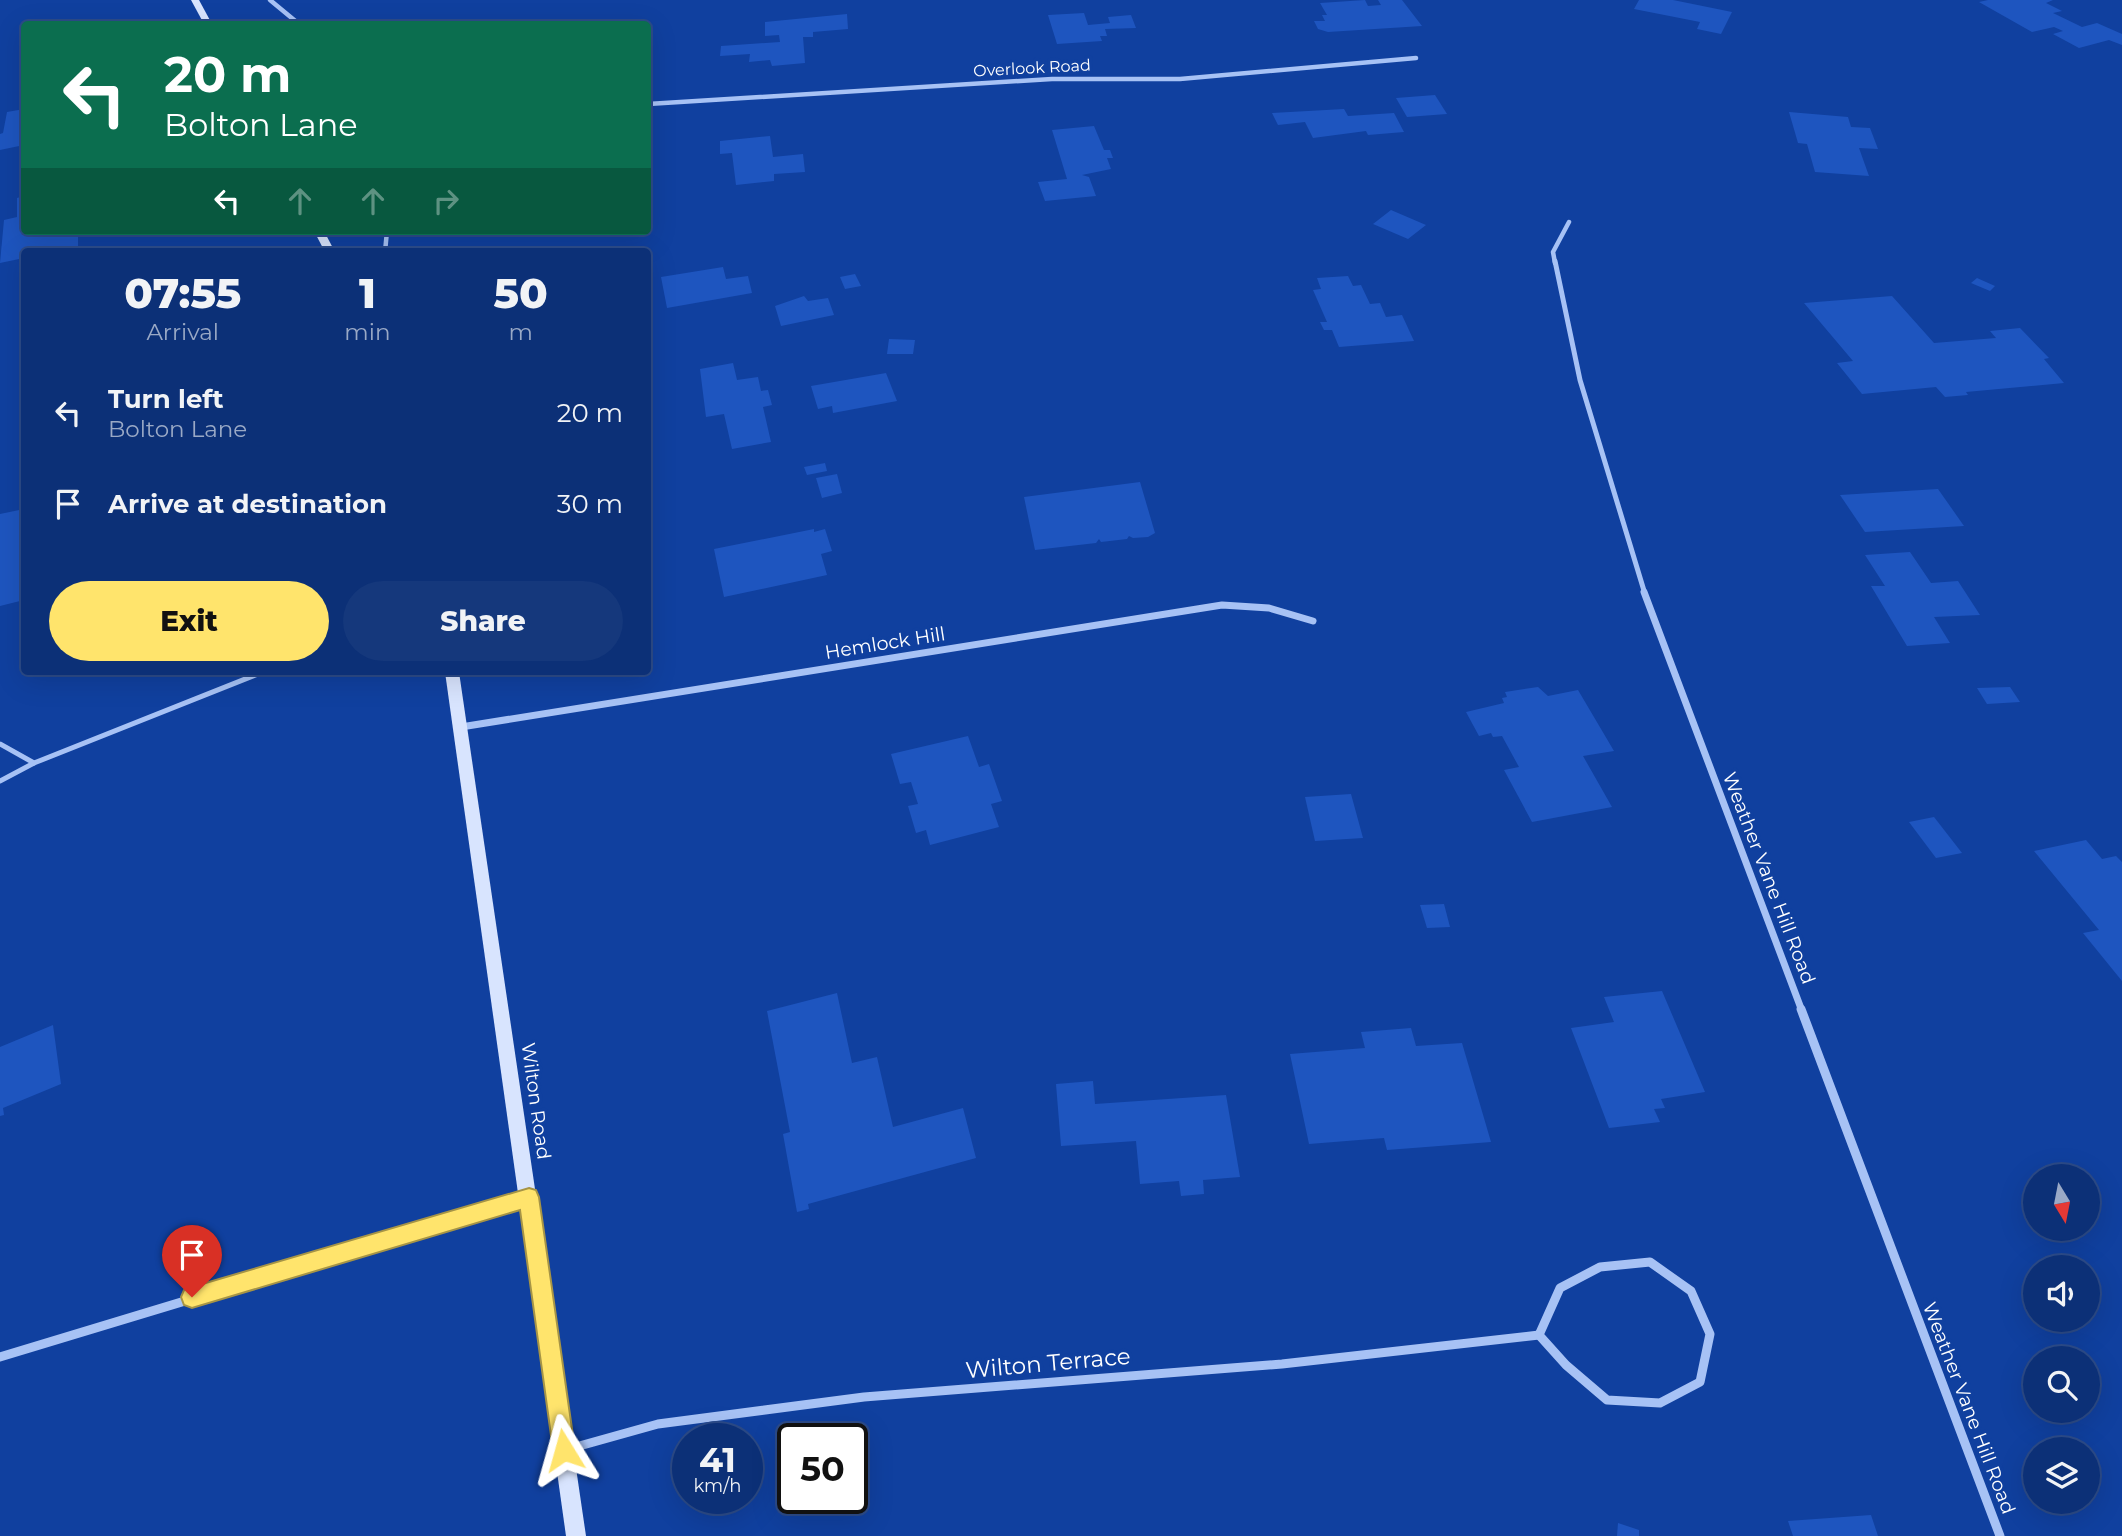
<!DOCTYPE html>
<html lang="en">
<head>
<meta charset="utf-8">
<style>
  body { margin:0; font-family:Montserrat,sans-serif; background:#15387c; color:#f1f3f6; height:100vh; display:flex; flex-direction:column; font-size:26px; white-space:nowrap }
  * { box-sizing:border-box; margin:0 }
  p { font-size:23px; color:#9aa9c6 }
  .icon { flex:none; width:38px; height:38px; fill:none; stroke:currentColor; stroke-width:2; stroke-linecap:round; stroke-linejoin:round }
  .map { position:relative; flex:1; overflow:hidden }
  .side { position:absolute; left:21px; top:248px; width:630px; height:427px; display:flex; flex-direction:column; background:#0c3077; border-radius:7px; box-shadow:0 7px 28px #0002,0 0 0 2px #2c4b89 }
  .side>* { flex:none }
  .guide { position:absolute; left:21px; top:21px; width:630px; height:214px; border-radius:7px; box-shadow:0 7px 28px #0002,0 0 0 2px #2c4b89; background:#0b6e4f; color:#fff; overflow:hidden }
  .needle { width:46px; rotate:170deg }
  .buttons { position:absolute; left:2023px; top:1164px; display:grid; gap:14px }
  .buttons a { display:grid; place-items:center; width:77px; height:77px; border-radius:50%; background:#0c3077; box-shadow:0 7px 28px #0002,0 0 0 2px #2c4b89; font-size:35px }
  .speed { position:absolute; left:672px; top:1423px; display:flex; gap:14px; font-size:35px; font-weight:700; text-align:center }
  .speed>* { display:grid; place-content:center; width:91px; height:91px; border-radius:50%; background:#0c3077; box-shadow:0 7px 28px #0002,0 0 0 2px #2c4b89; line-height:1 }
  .speed small { font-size:18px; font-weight:400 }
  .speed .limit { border:4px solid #111; border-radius:10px; background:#fff; color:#111 }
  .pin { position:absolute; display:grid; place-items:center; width:60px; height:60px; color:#fff; margin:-72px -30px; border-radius:50% 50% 50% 0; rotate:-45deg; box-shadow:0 0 7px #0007 }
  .pin .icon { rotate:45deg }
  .me { position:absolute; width:77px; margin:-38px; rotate:352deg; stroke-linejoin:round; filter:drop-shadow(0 0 5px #0008) }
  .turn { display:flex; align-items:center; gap:24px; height:147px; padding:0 28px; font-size:32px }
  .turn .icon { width:91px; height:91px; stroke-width:2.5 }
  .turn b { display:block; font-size:49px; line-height:60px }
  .lanes { display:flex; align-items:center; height:66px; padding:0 28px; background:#0003; justify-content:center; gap:35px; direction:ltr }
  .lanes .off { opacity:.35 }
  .eta { display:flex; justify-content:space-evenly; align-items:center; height:119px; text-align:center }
  .eta b { font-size:42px; font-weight:800; line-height:49px }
  .cta { display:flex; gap:14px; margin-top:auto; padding:14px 28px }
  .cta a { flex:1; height:80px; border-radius:42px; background:#ffe46c; color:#111; font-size:28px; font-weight:800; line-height:80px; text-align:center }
  .cta a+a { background:#15387c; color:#f1f3f6 }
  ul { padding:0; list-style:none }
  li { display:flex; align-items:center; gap:21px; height:91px; padding:0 28px }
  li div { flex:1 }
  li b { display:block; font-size:26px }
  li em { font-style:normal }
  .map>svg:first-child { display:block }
  .building { fill:#1e55bf }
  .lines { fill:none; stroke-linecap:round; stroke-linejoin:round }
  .lane { stroke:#a7c2f5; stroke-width:5 }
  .street-far3 { stroke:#a7c2f5; stroke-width:4.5 }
  .street-far2 { stroke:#a7c2f5; stroke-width:5 }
  .street-far1 { stroke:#a7c2f5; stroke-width:7 }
  .street { stroke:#a7c2f5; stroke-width:9 }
  .secondary { fill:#d8e4fe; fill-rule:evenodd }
  .route { fill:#ffe46c; stroke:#a69446; stroke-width:2 }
  .labels { text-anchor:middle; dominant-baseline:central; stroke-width:7; stroke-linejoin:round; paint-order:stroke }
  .far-street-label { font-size:16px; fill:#fff; stroke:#10409f }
  .street-label { font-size:19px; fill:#fff; stroke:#10409f }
  .near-street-label { font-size:23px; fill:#fff; stroke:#10409f }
</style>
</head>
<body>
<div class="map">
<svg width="2122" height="1536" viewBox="0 0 2122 1536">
  <rect width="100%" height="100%" fill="#10409f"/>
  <!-- building -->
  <g class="building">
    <path d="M 1365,0 L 1368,6 L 1381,5 L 1378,0 L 1402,0 L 1422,26 L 1328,32 L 1318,29 L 1314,21 L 1325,21 L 1322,15 L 1327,15 L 1320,3 Z"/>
    <path d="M 1639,0 L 1673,0 L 1732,12 L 1721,34 L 1697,29 L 1700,22 L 1634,9 Z"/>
    <path d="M 1988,0 L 2053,0 L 2046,3 L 2062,11 L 2053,13 L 2082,27 L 2097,23 L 2122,34 L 2122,45 L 2109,40 L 2079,48 L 2053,34 L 2063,31 L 2054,27 L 2032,32 L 1979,2 Z"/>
    <path d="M 1084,13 L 1088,25 L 1110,23 L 1108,17 L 1131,15 L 1136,28 L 1105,29 L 1107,36 L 1100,36 L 1102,41 L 1057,44 L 1048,15 Z"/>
    <path d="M 847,14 L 848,29 L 813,32 L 813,37 L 803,37 L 805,63 L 772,66 L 770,60 L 749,62 L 750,54 L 720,56 L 721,46 L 780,42 L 779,35 L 765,36 L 765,22 Z"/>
    <path d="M 1435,95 L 1447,114 L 1407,117 L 1396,98 Z"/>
    <path d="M 24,109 L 24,145 L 0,150 L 0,134 L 3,133 L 7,112 Z"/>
    <path d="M 1344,109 L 1348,116 L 1394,113 L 1404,132 L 1368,135 L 1366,131 L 1313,138 L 1305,122 L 1278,125 L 1272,113 Z"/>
    <path d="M 1789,112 L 1848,117 L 1851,127 L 1870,128 L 1878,149 L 1859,148 L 1869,176 L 1815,172 L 1807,144 L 1798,143 Z"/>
    <path d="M 1094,126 L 1104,150 L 1110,150 L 1113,158 L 1107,158 L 1111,169 L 1082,175 L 1089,177 L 1096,196 L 1045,201 L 1038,182 L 1067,179 L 1052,130 Z"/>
    <path d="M 770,136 L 773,157 L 803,154 L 805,172 L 774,174 L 774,181 L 736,185 L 732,153 L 720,154 L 720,141 Z"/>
    <path d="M 24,196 L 24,231 L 96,232 L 78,236 L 78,246 L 53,252 L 24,252 L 24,258 L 0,263 L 4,220 L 17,217 L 17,198 Z"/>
    <path d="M 1391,210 L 1426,225 L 1408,239 L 1373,224 Z"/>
    <path d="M 723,267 L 726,279 L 748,276 L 752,293 L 667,308 L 661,277 Z"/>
    <path d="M 855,274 L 861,286 L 845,289 L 840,277 Z"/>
    <path d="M 1348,276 L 1353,286 L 1361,285 L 1370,304 L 1380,303 L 1386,317 L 1402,315 L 1414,341 L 1339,347 L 1332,330 L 1324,330 L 1320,322 L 1327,322 L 1313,290 L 1321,289 L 1317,278 Z"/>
    <path d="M 1977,278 L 1995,286 L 1990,291 L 1971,283 Z"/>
    <path d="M 804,296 L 808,301 L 828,298 L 834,315 L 781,326 L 775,306 Z"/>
    <path d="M 1892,296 L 1934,343 L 1996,338 L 1990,331 L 2020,328 L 2049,358 L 2044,359 L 2064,383 L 1966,392 L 1968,395 L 1945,397 L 1936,387 L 1862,394 L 1837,363 L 1853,361 L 1804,303 Z"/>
    <path d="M 889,339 L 915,340 L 913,354 L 887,354 Z"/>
    <path d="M 733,363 L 737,380 L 758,377 L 761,391 L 768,390 L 772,405 L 763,407 L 771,442 L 732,449 L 724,414 L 706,417 L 700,369 Z"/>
    <path d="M 886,373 L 897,401 L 833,413 L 832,406 L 818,409 L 811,386 Z"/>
    <path d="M 825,463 L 827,471 L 807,475 L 804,467 Z"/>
    <path d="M 837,474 L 842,493 L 822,498 L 816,478 Z"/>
    <path d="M 1140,482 L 1155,533 L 1148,537 L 1133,538 L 1129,536 L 1127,539 L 1101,542 L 1099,539 L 1096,543 L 1035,550 L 1024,497 Z"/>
    <path d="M 1938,489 L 1964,526 L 1865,532 L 1840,495 Z"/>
    <path d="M 24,509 L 24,600 L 0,606 L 0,514 Z"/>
    <path d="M 814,529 L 814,532 L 825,529 L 832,551 L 821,554 L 827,575 L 724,597 L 714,549 Z"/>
    <path d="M 1910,552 L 1931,583 L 1958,581 L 1980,615 L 1934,617 L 1950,643 L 1907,646 L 1871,586 L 1885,586 L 1865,555 Z"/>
    <path d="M 1538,687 L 1548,696 L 1578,690 L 1614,751 L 1583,756 L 1612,807 L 1532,822 L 1504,770 L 1519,767 L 1502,736 L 1493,737 L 1491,733 L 1479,736 L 1466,712 L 1504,703 L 1502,698 L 1507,697 L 1505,692 Z"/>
    <path d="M 2010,687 L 2020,702 L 1987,704 L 1977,688 Z"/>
    <path d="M 968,736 L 979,767 L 989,764 L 1002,801 L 991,804 L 999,827 L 930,845 L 926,830 L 916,833 L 908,806 L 918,804 L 911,782 L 900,784 L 891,754 Z"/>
    <path d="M 1351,794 L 1363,838 L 1315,841 L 1305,797 Z"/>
    <path d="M 1934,817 L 1962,853 L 1936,858 L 1909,822 Z"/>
    <path d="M 2086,840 L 2102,859 L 2116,856 L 2122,862 L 2122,981 L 2083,933 L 2099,930 L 2034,851 Z"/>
    <path d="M 1444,904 L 1450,927 L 1427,928 L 1420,905 Z"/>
    <path d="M 1662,991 L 1705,1092 L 1661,1099 L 1665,1108 L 1654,1109 L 1660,1122 L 1609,1128 L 1571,1028 L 1614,1022 L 1604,997 Z"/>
    <path d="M 837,993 L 852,1063 L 877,1057 L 893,1127 L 963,1108 L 976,1158 L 808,1204 L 809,1209 L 797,1212 L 783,1134 L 790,1132 L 767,1011 Z"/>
    <path d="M 53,1025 L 61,1084 L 3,1108 L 4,1115 L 0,1116 L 0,1047 Z"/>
    <path d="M 1411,1028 L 1416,1046 L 1462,1043 L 1491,1142 L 1387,1150 L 1384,1138 L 1309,1144 L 1290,1054 L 1365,1048 L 1361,1032 Z"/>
    <path d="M 1093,1081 L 1095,1104 L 1226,1095 L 1240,1177 L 1203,1180 L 1204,1194 L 1181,1196 L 1179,1181 L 1140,1184 L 1136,1141 L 1061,1146 L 1056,1084 Z"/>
    <path d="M 1871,1515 L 1878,1536 L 1793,1536 L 1788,1521 Z"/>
    <path d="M 1618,1523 L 1639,1530 L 1639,1536 L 1617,1536 Z"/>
  </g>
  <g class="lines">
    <!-- lane -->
    <g class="lane">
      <path d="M 0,744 L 34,763"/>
      <path d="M 0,781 L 34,763 L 263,672"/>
    </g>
    <!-- street-far3 -->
    <g class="street-far3">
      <path d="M 270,0 L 299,24"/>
      <path d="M 648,104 L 1052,79 L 1180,79 L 1416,58"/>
      <path d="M 385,252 L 387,231"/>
      <path d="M 1555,263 L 1553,252 L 1569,222"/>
    </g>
    <!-- street-far2 -->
    <path class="street-far2" d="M 1555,261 L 1580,380 L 1645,594"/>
    <!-- street-far1 -->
    <g class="street-far1">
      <path d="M 1644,592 L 1802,1011"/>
      <path d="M 461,727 L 1222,605 L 1269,608 L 1313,621"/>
    </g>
    <!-- street -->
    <g class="street">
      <path d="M 1801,1009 L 2000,1536"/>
      <path d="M 1650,1262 L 1691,1291 L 1710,1334 L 1700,1382 L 1660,1403 L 1607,1400 L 1566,1365 L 1539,1335 L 1560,1288 L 1600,1267 Z"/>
      <path d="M 0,1357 L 528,1197"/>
      <path d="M 565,1450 L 658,1424 L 864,1397 L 1282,1364 L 1539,1335"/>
    </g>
    <!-- secondary -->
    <g class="secondary">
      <path d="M 191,0 L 199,0 L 212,24 L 204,24 Z"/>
      <path d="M 314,231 L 324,231 L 335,252 L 325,252 Z"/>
      <path d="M 445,672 L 459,672 L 586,1536 L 566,1536 Z"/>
    </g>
  </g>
  <!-- route -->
  <path class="route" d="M 529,1188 L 536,1190 L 539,1197 L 575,1450 L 572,1458 L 564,1461 L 556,1458 L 553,1450 L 520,1210 L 192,1308 L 184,1305 L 181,1297 L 184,1290 L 192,1287 Z"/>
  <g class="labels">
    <!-- far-street labels -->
    <g class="far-street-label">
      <text transform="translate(1032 68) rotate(-3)">Overlook Road</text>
    </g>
    <!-- street labels -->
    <g class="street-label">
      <text transform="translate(885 643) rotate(-9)">Hemlock Hill</text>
      <text transform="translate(1769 878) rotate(69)">Weather Vane Hill Road</text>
      <text transform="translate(536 1101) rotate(82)">Wilton Road</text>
      <text transform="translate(1969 1408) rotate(69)">Weather Vane Hill Road</text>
    </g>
    <!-- near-street labels -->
    <g class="near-street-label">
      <text transform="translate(1048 1363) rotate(-5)">Wilton Terrace</text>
    </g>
  </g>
</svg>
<div class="buttons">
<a><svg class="needle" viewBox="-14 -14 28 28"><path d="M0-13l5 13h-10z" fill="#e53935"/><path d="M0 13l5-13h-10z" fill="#9aa9c6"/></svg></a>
<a><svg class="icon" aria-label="sound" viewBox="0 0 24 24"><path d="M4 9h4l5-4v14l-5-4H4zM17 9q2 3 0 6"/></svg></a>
<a><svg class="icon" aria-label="search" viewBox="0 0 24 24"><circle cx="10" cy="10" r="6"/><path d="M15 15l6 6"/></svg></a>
<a><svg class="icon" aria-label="layers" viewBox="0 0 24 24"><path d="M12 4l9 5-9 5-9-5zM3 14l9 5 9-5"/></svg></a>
</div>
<div class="speed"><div>41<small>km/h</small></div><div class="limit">50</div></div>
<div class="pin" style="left:192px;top:1297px;background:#d93025"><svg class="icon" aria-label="arrive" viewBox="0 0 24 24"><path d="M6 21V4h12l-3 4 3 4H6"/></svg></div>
<svg class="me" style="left:564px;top:1450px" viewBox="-20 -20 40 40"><path d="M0-17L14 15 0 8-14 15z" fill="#ffe46c" stroke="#fff" stroke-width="4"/></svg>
<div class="guide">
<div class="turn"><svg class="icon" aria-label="left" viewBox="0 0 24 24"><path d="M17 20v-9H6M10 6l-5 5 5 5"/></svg><div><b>20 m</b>Bolton Lane</div></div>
<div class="lanes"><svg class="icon" aria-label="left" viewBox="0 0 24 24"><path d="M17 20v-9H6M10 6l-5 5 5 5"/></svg><svg class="icon off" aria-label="ahead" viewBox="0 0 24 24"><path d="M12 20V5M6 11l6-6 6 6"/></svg><svg class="icon off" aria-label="ahead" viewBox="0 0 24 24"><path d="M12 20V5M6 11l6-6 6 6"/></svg><svg class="icon off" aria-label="right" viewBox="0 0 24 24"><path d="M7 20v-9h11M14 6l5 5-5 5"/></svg></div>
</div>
<section class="side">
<div class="eta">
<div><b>07:55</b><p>Arrival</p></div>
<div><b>1</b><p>min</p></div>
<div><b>50</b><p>m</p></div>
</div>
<ul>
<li><svg class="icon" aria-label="left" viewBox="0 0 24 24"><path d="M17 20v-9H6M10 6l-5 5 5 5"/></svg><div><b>Turn left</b><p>Bolton Lane</p></div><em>20 m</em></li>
<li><svg class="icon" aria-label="arrive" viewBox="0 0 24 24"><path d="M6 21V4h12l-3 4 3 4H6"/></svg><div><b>Arrive at destination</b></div><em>30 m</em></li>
</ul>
<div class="cta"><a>Exit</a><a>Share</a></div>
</section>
</div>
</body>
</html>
